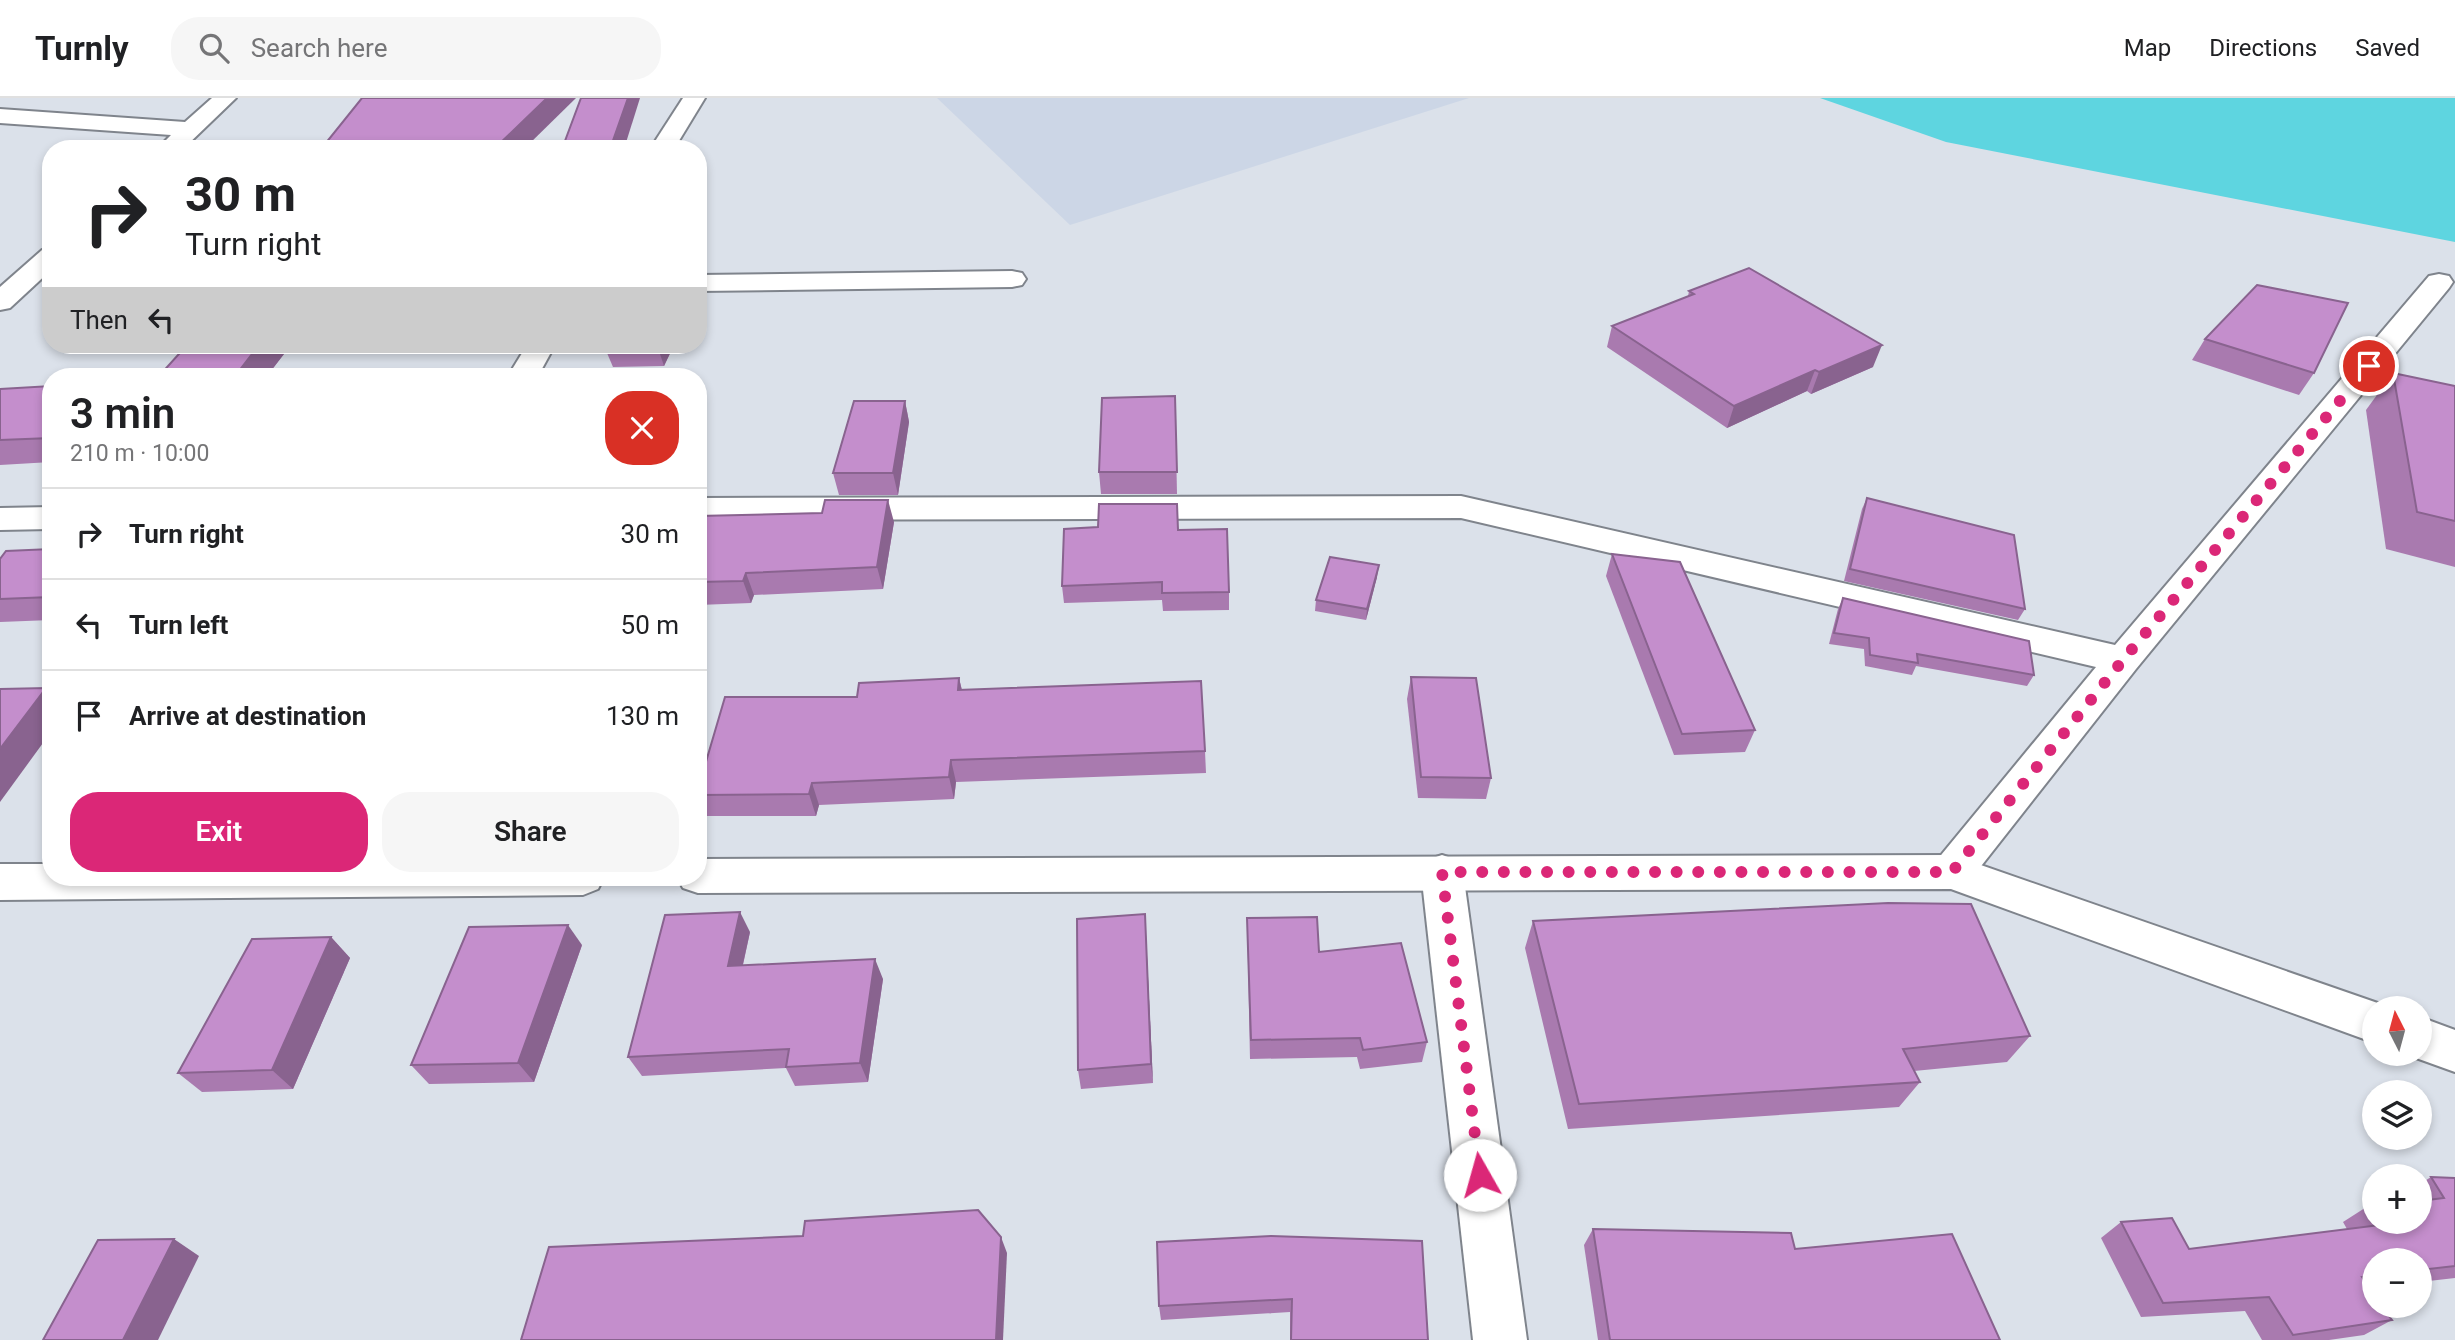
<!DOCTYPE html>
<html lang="en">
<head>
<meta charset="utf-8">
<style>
  body { margin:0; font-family:Roboto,sans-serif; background:#f6f6f6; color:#202124; height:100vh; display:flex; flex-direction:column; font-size:26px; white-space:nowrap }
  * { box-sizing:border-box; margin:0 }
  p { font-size:23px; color:#757577 }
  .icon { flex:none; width:38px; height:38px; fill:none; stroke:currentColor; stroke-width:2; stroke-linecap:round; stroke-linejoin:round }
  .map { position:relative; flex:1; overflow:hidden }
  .side { position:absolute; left:42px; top:270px; width:665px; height:518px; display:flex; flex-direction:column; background:#fff; border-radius:28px; box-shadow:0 4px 10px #0003 }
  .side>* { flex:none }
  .guide { position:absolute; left:42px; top:42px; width:665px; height:214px; border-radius:28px; box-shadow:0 4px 10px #0003; background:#fff; color:#202124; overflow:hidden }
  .needle { width:46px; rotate:354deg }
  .tools { position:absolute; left:2362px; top:898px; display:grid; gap:14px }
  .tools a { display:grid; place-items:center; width:70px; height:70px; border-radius:50%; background:#fff; box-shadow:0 4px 10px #0003; font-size:35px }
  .pin { position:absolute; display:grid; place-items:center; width:60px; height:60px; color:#fff; margin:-30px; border:4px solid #fff; border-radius:50%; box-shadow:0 2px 7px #0007 }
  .me { position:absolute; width:77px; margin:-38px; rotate:353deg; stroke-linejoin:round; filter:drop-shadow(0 0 5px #0008) }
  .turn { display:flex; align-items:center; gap:24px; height:147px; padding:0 28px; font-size:32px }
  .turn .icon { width:91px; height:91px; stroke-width:2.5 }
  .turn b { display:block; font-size:49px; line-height:60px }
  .then { display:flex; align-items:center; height:66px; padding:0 28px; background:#0003; gap:14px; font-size:26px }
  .round { display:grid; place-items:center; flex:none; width:74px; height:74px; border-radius:28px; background:#f6f6f6 }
  .head { display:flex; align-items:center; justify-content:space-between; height:119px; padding:0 28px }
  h1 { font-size:42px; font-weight:600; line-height:52px }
  .primary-button { display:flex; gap:14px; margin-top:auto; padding:14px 28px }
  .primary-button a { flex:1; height:80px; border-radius:28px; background:#db2777; color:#fff; font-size:28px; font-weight:600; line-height:80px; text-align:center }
  .primary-button a+a { background:#f6f6f6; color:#202124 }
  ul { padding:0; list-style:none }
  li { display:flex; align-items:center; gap:21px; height:91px; padding:0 28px; border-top:2px solid #e0e0e0 }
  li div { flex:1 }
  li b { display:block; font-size:26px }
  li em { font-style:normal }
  header { display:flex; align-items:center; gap:42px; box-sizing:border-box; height:98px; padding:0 35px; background:#fff; border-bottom:2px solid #e0e0e0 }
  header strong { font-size:33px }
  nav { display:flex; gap:38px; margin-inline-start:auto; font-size:24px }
  .search { width:490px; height:63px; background:#f6f6f6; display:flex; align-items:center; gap:18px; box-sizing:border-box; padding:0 24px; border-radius:28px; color:#757577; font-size:26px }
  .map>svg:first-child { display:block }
  .built { fill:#ccd6e6 }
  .water { fill:#5ed5e0 }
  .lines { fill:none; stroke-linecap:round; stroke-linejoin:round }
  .street-casing { stroke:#7f848c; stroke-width:4 }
  .secondary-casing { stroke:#7f848c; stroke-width:4 }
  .street { fill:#fff; fill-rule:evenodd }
  .secondary { fill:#fff; fill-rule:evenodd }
  .wall { fill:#a97aaf }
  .shaded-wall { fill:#89638f }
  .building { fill:#c48ecc; stroke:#89638f; stroke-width:2 }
  .route { stroke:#db2777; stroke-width:12; stroke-dasharray:0 21.6 }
</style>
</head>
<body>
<header>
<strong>Turnly</strong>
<div class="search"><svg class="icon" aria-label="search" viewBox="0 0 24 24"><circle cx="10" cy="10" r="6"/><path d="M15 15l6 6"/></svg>Search here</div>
<nav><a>Map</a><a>Directions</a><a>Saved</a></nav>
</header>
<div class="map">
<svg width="2455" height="1242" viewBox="0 0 2455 1242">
  <rect width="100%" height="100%" fill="#dbe1ea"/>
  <!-- built -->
  <path class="built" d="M 937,0 L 1469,0 L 1070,127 Z"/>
  <!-- water -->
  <path class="water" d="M 1820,0 L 2455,0 L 2455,144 L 1946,44 Z"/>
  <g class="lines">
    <defs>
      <g id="street">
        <path d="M 212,0 L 236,0 L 183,51 L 164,51 L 161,47 L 171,37 L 0,25 L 0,11 L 185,24 Z"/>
        <path d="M 683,0 L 705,0 L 674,51 L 650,51 Z"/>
        <path d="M 51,150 L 51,172 L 10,210 L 0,212 L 0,189 L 42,152 Z"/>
        <path d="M 1012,173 L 1022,175 L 1026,181 L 1022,187 L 1012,189 L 698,193 L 698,177 Z"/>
        <path d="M 2439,176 L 2449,178 L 2453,184 L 2449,190 L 2136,571 L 1967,786 L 1952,791 L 1937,786 L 1931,774 L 1937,762 L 2096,569 L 1461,420 L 698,422 L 698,400 L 1461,398 L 2115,547 L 2429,178 Z"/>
        <path d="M 527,247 L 555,247 L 538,278 L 508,278 Z"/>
        <path d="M 51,409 L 51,431 L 0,432 L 0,410 Z"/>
        <path d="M 1442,757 L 1457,762 L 1463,774 L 1527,1242 L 1473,1242 L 1421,774 L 1427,762 Z"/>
      </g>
      <g id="secondary">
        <path d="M 1952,757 L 2392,910 L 2375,910 L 2375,945 L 1951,791 L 698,795 L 683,790 L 677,779 L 698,779 L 698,761 Z"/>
        <path d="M 0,766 L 51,766 L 51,779 L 604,779 L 598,791 L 583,797 L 0,802 Z"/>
        <path d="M 2420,919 L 2455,932 L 2455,974 L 2405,956 L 2420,956 Z"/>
      </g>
    </defs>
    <!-- street casing -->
    <use href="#street" class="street-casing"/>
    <!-- secondary casing -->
    <use href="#secondary" class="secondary-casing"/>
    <!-- street -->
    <use href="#street" class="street"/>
    <!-- secondary -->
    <use href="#secondary" class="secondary"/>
  </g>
  <!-- wall -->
  <g class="wall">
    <path d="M 1689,193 L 1873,269 L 1811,296 L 1807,293 L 1727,330 L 1607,249 L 1612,228 L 1688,198 Z"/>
    <path d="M 2205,241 L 2314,275 L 2299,297 L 2192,262 Z"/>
    <path d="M 187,247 L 324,247 L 315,255 L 284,256 L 267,278 L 159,278 Z"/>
    <path d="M 674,247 L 664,268 L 613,269 L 604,248 Z"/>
    <path d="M 2393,275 L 2455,288 L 2455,469 L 2386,451 L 2366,312 Z"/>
    <path d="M 51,288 L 51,364 L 0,367 L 0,291 Z"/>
    <path d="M 1175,298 L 1177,396 L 1101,396 L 1099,374 Z"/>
    <path d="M 905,303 L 909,324 L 898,397 L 839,397 L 833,375 Z"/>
    <path d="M 1867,400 L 2025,511 L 2018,522 L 1844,483 L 1862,411 Z"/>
    <path d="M 822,415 L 894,424 L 883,491 L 754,497 L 751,505 L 698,507 L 698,418 Z"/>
    <path d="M 1178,432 L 1229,494 L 1229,512 L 1163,513 L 1162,502 L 1064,505 L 1062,488 Z"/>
    <path d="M 51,451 L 51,522 L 0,524 L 0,461 Z"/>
    <path d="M 1612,456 L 1755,632 L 1745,654 L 1674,657 L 1606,478 Z"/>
    <path d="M 1377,479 L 1366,522 L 1315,513 L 1316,502 Z"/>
    <path d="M 1843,500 L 2034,577 L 2027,588 L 1916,568 L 1912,577 L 1865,568 L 1864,551 L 1829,546 L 1838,511 Z"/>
    <path d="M 1411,579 L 1491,680 L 1486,701 L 1418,700 L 1407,601 Z"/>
    <path d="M 959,580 L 962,592 L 1205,653 L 1206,675 L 956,684 L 954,701 L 819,707 L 816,718 L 707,718 L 698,700 L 698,691 L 857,599 Z"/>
    <path d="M 1247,820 L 1319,854 L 1427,944 L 1422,964 L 1360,971 L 1357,959 L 1250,961 Z"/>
    <path d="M 1533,823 L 2030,938 L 2007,964 L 1914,973 L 1920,984 L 1899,1009 L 1568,1031 L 1525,850 Z"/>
    <path d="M 750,834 L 743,867 L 883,881 L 868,984 L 795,988 L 786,970 L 642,978 L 628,959 Z"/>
    <path d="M 1146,837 L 1153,985 L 1081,991 L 1078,972 Z"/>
    <path d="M 331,839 L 350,860 L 293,991 L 202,994 L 178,975 Z"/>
    <path d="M 582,847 L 534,984 L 429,986 L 411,967 Z"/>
    <path d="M 2431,1079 L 2455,1080 L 2455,1180 L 2420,1184 L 2420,1162 L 2375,1162 L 2375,1189 L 2369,1190 L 2392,1222 L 2364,1237 L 2329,1242 L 2262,1242 L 2245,1213 L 2141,1219 L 2101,1140 L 2121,1124 L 2189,1151 L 2347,1131 L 2343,1124 L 2368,1108 L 2375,1108 L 2375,1124 L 2420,1124 L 2420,1086 Z"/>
    <path d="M 1593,1131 L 1795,1151 L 2000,1242 L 1598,1242 L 1584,1147 Z"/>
    <path d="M 1157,1144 L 1428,1242 L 1290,1242 L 1290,1214 L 1161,1222 L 1159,1208 Z"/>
  </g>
  <!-- shaded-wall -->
  <g class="shaded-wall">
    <path d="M 547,0 L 576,0 L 524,51 L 494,51 Z"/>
    <path d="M 628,0 L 640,0 L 624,51 L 610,51 Z"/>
    <path d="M 259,247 L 279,247 L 284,256 L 267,278 L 235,278 Z"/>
    <path d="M 310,247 L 324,247 L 315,255 Z"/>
    <path d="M 657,247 L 674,247 L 664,268 Z"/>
    <path d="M 1882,247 L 1873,269 L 1811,296 L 1819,274 Z"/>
    <path d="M 1815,272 L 1807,293 L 1727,330 L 1734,308 Z"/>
    <path d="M 905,303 L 909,324 L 898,397 L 893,375 Z"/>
    <path d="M 888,402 L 894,424 L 883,491 L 877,469 Z"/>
    <path d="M 1379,467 L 1377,479 L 1366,522 L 1367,511 Z"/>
    <path d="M 746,475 L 754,497 L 751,505 L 743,483 Z"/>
    <path d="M 959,580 L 964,602 L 958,592 Z"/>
    <path d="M 46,590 L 51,594 L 51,634 L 0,704 L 0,651 Z"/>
    <path d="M 951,662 L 956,684 L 954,701 L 949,679 Z"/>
    <path d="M 812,685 L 819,707 L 816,718 L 809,696 Z"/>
    <path d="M 740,814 L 750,834 L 738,888 L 728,868 Z"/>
    <path d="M 1145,816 L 1146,837 L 1153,985 L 1151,966 Z"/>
    <path d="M 568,827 L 582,847 L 534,984 L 518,965 Z"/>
    <path d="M 331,839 L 350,860 L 293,991 L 272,972 Z"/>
    <path d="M 875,861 L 883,881 L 868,984 L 860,965 Z"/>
    <path d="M 1001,1139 L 1007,1155 L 1003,1242 L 996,1242 Z"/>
    <path d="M 174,1141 L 199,1158 L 158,1242 L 123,1242 Z"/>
  </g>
  <!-- building -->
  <g class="building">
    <path d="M 362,0 L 547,0 L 494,51 L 321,51 Z"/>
    <path d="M 581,0 L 628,0 L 610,51 L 562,51 Z"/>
    <path d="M 1749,170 L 1882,247 L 1819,274 L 1815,272 L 1734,308 L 1612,228 L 1694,196 L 1689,193 Z"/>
    <path d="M 2257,187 L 2348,205 L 2314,275 L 2205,241 Z"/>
    <path d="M 187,247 L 259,247 L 235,278 L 159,278 Z"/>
    <path d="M 605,247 L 653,247 L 604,248 Z"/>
    <path d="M 2393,275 L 2455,288 L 2455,423 L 2417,414 Z"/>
    <path d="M 51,288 L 51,340 L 0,342 L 0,291 Z"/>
    <path d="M 1175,298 L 1177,374 L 1099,374 L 1102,300 Z"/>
    <path d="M 854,303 L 905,303 L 893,375 L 833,375 Z"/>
    <path d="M 1867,400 L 2014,437 L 2025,511 L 1850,471 Z"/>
    <path d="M 825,402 L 888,402 L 877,469 L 746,475 L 743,483 L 698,484 L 698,418 L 822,415 Z"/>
    <path d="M 1099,406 L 1177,406 L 1178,432 L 1227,431 L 1229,494 L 1162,495 L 1162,484 L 1062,488 L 1064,431 L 1098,429 Z"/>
    <path d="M 51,451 L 51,499 L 0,501 L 0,461 L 6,453 Z"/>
    <path d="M 1612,456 L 1680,464 L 1755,632 L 1682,636 Z"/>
    <path d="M 1330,459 L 1379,467 L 1367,511 L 1316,502 Z"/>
    <path d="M 1843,500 L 2029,543 L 2034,577 L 1917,556 L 1918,565 L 1870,557 L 1869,540 L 1834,535 Z"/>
    <path d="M 1411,579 L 1476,580 L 1491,680 L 1421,679 Z"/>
    <path d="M 959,580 L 958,592 L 1201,583 L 1205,653 L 951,662 L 949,679 L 812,685 L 809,696 L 698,697 L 698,691 L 725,599 L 857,599 L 859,585 Z"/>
    <path d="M 46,590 L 0,651 L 0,591 Z"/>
    <path d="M 1888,805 L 1971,806 L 2030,938 L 1903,951 L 1920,984 L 1579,1006 L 1533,823 Z"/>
    <path d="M 740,814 L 728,868 L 875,861 L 860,965 L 786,969 L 789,951 L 628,959 L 665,817 Z"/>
    <path d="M 1145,816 L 1151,966 L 1078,972 L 1077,821 Z"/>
    <path d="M 1317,819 L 1319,854 L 1401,845 L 1427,944 L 1363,952 L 1360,940 L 1251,942 L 1247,820 Z"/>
    <path d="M 568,827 L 518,965 L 411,967 L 469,829 Z"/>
    <path d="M 331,839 L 272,972 L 178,975 L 252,841 Z"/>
    <path d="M 2431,1079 L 2455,1080 L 2455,1168 L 2420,1172 L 2420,1162 L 2375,1162 L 2375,1177 L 2362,1179 L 2375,1198 L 2375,1208 L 2381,1208 L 2392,1222 L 2293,1237 L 2269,1199 L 2163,1205 L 2121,1124 L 2172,1120 L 2189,1151 L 2380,1127 L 2378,1124 L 2420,1124 L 2420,1103 L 2444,1100 Z"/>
    <path d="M 2368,1108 L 2375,1108 L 2375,1119 Z"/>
    <path d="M 978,1112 L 1001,1139 L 996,1242 L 521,1242 L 549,1149 L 803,1138 L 805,1123 Z"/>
    <path d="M 1593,1131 L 1791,1135 L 1795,1151 L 1952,1136 L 2000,1242 L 1610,1242 Z"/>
    <path d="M 1271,1138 L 1422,1143 L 1428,1242 L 1291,1242 L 1292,1201 L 1159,1208 L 1157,1144 Z"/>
    <path d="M 174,1141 L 123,1242 L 43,1242 L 98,1142 Z"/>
  </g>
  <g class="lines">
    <!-- route -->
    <path class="route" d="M 1480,1077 L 1442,774 L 1952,774 L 2123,562 L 2369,268"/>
  </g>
</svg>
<div class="tools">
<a><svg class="needle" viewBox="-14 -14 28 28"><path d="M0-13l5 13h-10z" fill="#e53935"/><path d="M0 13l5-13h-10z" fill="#757577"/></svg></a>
<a><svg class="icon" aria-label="layers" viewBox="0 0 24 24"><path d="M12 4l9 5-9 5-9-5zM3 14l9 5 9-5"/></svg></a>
<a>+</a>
<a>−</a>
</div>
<div class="pin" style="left:2369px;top:268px;background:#d93025"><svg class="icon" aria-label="arrive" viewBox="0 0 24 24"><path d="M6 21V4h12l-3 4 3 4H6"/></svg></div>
<svg class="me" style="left:1480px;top:1077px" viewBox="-20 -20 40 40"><circle r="19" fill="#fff"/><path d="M0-13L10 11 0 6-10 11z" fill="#db2777"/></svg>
<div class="guide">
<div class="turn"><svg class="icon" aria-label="right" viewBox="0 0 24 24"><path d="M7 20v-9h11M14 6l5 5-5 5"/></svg><div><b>30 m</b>Turn right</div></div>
<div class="then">Then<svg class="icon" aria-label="left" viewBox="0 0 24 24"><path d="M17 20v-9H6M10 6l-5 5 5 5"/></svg></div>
</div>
<section class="side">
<div class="head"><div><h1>3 min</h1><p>210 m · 10:00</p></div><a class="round" style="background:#d93025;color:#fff"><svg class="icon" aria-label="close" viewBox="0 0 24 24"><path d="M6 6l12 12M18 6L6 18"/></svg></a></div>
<ul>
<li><svg class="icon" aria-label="right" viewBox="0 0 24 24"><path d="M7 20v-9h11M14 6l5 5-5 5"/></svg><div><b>Turn right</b></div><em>30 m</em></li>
<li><svg class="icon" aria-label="left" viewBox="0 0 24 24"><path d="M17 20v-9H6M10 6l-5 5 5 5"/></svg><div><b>Turn left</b></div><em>50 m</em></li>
<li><svg class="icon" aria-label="arrive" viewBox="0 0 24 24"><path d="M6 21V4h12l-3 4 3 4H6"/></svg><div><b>Arrive at destination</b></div><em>130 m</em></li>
</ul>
<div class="primary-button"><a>Exit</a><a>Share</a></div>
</section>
</div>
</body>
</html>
